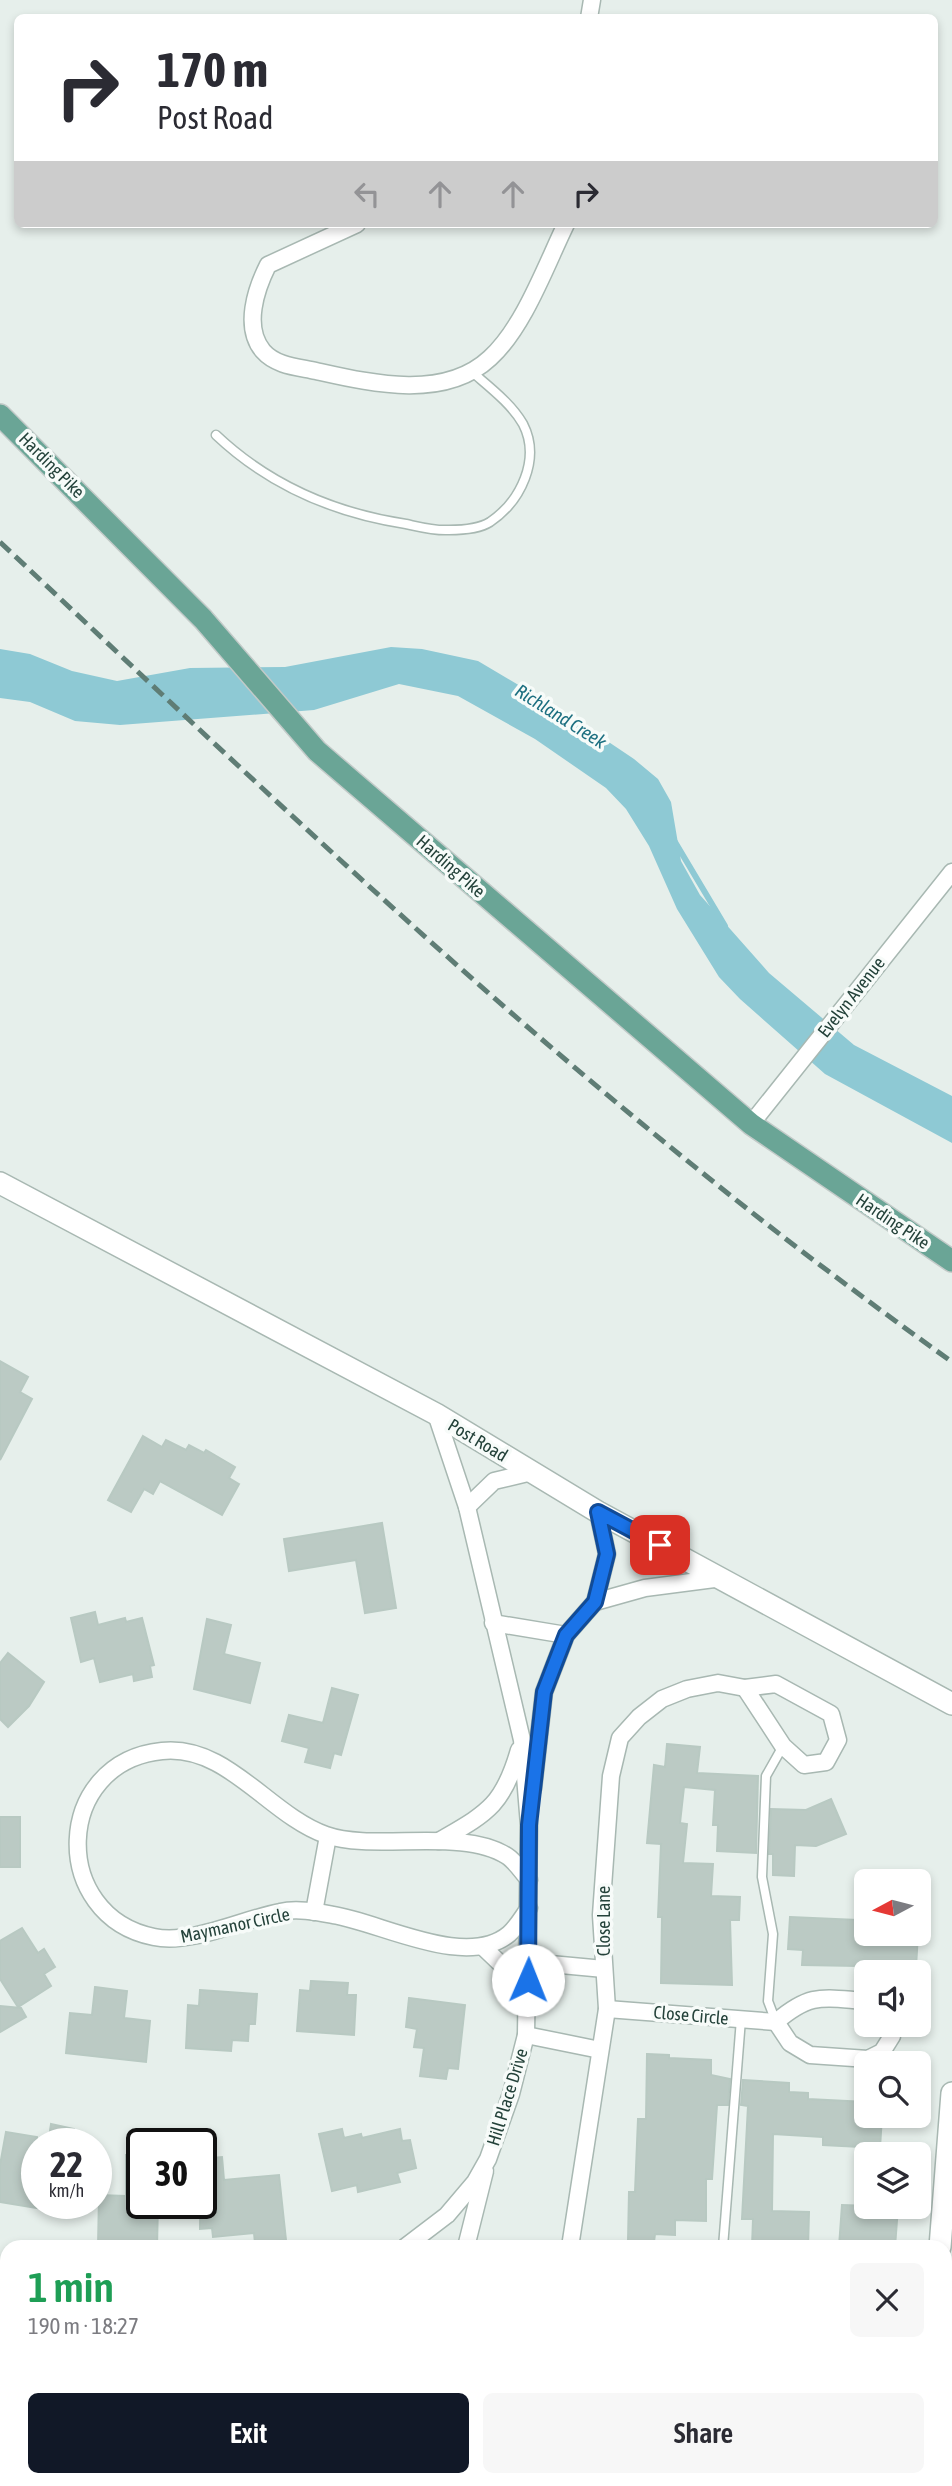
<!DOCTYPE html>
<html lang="en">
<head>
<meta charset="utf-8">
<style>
  body { margin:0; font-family:"Asap Condensed",sans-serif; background:#f7f7f7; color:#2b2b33; height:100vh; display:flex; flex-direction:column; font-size:26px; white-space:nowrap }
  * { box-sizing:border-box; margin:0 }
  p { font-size:23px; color:#7c7c81 }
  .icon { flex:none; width:38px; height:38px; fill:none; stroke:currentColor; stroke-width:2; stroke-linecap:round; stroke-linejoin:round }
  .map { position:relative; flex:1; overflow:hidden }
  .drawer { position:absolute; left:0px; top:2240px; width:952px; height:247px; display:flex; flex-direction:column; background:#fff; border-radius:21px 21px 0 0; box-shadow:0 4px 10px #0003 }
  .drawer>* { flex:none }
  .top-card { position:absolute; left:14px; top:14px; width:924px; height:214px; border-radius:10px; box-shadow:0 4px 10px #0003; background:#fff; color:#2b2b33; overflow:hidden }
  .needle { width:46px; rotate:263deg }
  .fabs { position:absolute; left:854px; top:1869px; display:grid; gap:14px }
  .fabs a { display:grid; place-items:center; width:77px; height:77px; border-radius:10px; background:#fff; box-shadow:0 4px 10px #0003; font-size:35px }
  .speed { position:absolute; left:21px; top:2128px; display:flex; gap:14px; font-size:35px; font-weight:700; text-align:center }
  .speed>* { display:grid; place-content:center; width:91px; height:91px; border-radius:50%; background:#fff; box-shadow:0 4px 10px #0003; line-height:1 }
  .speed small { font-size:18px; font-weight:400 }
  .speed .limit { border:4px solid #111; border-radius:10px; background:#fff; color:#111 }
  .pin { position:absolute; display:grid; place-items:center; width:60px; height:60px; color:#fff; margin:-30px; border-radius:14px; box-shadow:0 4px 10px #0006 }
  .me { position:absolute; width:77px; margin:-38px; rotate:1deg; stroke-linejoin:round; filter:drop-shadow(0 0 5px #0008) }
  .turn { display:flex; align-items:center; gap:24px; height:147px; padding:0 28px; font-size:32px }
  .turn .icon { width:91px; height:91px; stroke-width:2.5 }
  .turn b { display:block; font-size:49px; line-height:60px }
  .lanes { display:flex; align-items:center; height:66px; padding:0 28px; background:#0003; justify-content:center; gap:35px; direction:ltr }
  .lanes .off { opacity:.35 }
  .round { display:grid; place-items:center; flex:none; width:74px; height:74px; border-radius:10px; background:#f7f7f7 }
  .overview { display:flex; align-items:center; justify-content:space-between; height:119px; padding:0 28px }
  h1 { font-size:42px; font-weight:600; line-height:52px; color:#1e9e55 }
  .action { display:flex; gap:14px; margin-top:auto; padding:14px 28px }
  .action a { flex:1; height:80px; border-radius:10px; background:#111827; color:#fff; font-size:28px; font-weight:600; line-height:80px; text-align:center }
  .action a+a { background:#f7f7f7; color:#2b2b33 }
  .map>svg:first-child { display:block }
  .built { fill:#d4dfda }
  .water { fill:#8ec9d4 }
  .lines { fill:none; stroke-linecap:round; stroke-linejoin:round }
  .stream { stroke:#8ec9d4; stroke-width:6 }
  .building { fill:#bbcac4; stroke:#b8c9c2; stroke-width:2 }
  .service-casing { stroke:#a8b8b2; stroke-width:11 }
  .minor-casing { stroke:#a8b8b2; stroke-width:19 }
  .tertiary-casing { stroke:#a8b8b2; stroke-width:24 }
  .primary-casing { stroke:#c2cac8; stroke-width:24 }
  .service { stroke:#fff; stroke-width:8 }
  .minor { stroke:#fff; stroke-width:16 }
  .tertiary { stroke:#fff; stroke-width:21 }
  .primary { stroke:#6aa596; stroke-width:21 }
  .rail { stroke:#5f7d75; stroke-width:5; stroke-dasharray:14 7; stroke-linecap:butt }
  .route-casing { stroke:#114b97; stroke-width:18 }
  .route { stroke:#1a73e8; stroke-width:12 }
  .labels { text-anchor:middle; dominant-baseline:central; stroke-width:7; stroke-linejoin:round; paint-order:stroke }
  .street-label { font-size:18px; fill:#24423a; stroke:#f7fbf9 }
  .water-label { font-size:19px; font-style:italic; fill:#1c6f80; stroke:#f7fbf9 }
</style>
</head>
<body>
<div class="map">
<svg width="952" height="2486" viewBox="0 0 952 2486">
  <rect width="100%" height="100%" fill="#e6efeb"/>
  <!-- built -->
  <path class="built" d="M 473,2480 L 821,2480 L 897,2486 L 472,2486 Z"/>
  <!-- water -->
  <path class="water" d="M 391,647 L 422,649 L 478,661 L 564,712 L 634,759 L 658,779 L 671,802 L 681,861 L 700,895 L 769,973 L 854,1045 L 952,1096 L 952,1143 L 825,1074 L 740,999 L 719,977 L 677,909 L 649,846 L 626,809 L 606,788 L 535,739 L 458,696 L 399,684 L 314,710 L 120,725 L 75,721 L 30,702 L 0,698 L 0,649 L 30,654 L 72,671 L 117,681 L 190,668 L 285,667 Z"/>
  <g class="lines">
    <!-- stream -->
    <path class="stream" d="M 675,842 L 725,926"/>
  </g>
  <!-- building -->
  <g class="building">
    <path d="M 0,1361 L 28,1377 L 20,1392 L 32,1399 L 0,1460 Z"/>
    <path d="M 143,1436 L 162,1447 L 166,1440 L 186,1450 L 189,1445 L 204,1453 L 206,1450 L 235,1467 L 229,1478 L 239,1484 L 222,1515 L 160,1481 L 153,1494 L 144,1489 L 131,1512 L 108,1500 Z"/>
    <path d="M 382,1523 L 396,1608 L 365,1613 L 356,1560 L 289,1571 L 284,1539 Z"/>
    <path d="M 95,1612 L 98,1625 L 125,1618 L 126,1622 L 142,1618 L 154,1665 L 150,1666 L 152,1677 L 134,1681 L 133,1674 L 100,1682 L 94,1658 L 81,1662 L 71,1618 Z"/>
    <path d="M 207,1619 L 231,1625 L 224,1654 L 260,1663 L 250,1703 L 194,1689 Z"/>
    <path d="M 8,1653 L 44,1682 L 29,1706 L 8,1727 L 0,1719 L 0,1663 Z"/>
    <path d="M 332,1688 L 358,1695 L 341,1755 L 334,1753 L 330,1768 L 305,1762 L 309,1748 L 282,1741 L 289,1715 L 323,1723 Z"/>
    <path d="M 667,1744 L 700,1747 L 697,1773 L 758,1776 L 756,1853 L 717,1851 L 718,1825 L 713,1825 L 715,1790 L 684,1787 L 680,1823 L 687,1824 L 683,1863 L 713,1864 L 711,1896 L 740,1897 L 739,1920 L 730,1920 L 732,1985 L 661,1983 L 662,1917 L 658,1917 L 661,1844 L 647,1843 L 654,1765 L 665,1767 Z"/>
    <path d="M 831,1799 L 846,1834 L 816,1846 L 795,1845 L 794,1876 L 773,1875 L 773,1854 L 769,1854 L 771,1809 L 806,1810 Z"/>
    <rect x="0" y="1817" width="20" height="50"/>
    <path d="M 790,1917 L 857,1920 L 857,1934 L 918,1934 L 916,1967 L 802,1965 L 803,1950 L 788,1949 Z"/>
    <path d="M 22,1928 L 38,1953 L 44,1949 L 55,1967 L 44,1974 L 51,1986 L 18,2007 L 0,1979 L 0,1941 Z"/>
    <path d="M 311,1981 L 348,1983 L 347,1995 L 356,1995 L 354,2035 L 297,2031 L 300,1990 L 310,1991 Z"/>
    <path d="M 95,1987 L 127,1991 L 124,2018 L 150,2021 L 146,2062 L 66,2053 L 70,2013 L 92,2015 Z"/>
    <path d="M 200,1990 L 257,1994 L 255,2024 L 249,2024 L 248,2041 L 232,2040 L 231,2051 L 186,2048 L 188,2005 L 199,2006 Z"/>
    <path d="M 409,1998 L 465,2005 L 458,2069 L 448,2068 L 446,2079 L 420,2076 L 424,2048 L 414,2047 L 417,2029 L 406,2027 Z"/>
    <path d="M 0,2006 L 21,2008 L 26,2017 L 0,2032 Z"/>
    <path d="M 647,2054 L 669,2055 L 669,2058 L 711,2060 L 711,2075 L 730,2079 L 728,2105 L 717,2105 L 712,2179 L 706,2179 L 706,2221 L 675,2220 L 675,2235 L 655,2234 L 654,2242 L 628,2241 L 629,2192 L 635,2192 L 638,2119 L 646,2119 Z"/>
    <path d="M 743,2080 L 789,2083 L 789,2092 L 808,2093 L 808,2099 L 866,2102 L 866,2116 L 882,2116 L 880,2148 L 823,2145 L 823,2137 L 773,2134 L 772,2211 L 809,2212 L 808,2247 L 752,2247 L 753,2219 L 742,2219 L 748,2106 L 741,2105 Z"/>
    <path d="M 51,2124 L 74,2129 L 72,2144 L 48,2144 Z"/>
    <path d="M 342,2129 L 344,2138 L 361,2134 L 362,2138 L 400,2129 L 402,2141 L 410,2140 L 416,2168 L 397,2173 L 400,2182 L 358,2192 L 357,2185 L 332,2191 L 319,2134 Z"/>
    <path d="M 6,2132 L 37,2137 L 37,2208 L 0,2202 L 0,2165 Z"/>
    <path d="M 126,2155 L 142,2155 L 142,2203 L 158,2203 L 157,2247 L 98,2247 L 99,2195 L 126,2196 Z"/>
    <path d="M 222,2157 L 224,2180 L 279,2175 L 286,2240 L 255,2243 L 254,2233 L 213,2237 L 212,2228 L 200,2229 L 201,2159 Z"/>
    <path d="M 842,2205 L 898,2207 L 895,2247 L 839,2247 Z"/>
  </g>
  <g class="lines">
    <defs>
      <g id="service">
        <path d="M 216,435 C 270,486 334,513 406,524 C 420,527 435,531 449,530 C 462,530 479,529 490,522 C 521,501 541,459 523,424 C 511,403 488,386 471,371"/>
        <path d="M 776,2022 L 768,2001 L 773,1934 L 762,1877 L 766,1776 L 783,1746"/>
        <path d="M 723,2247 L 741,2019"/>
        <path d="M 945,2289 L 952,2290"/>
      </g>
      <g id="minor">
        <path d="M 589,18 L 592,0"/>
        <path d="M 357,224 L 268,265 C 256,289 243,327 263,351 C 276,366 298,367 316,371 C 370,383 444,401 490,358 C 524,327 546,265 566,224"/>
        <path d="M 751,1124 L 952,872"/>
        <path d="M 467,1507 L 494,1481 L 532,1472"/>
        <path d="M 595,1602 L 645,1588 L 722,1578"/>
        <path d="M 493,1623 L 566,1635"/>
        <path d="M 776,1684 L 831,1714 L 838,1740 L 826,1762 L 804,1765 L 783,1746 L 745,1688 Z"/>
        <path d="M 533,1789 L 544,1692 L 566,1635 L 595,1602 L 607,1554 L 598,1512"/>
        <path d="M 439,1841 C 487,1813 503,1806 519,1750"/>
        <path d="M 529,1908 C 523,1916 517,1927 509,1934 C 466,1970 380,1922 333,1915 C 317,1912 297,1908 280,1912 C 243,1919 191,1945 154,1937 C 49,1916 53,1762 162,1751 C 227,1744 269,1815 326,1835 C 374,1852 462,1827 507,1856 C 515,1861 522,1872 529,1880"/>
        <path d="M 314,1912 L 328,1836"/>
        <path d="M 483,1947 L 507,1970 L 527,1999"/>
        <path d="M 529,1962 L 604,1969"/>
        <path d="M 607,2009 L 776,2022 C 811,1992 823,1998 866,2001"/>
        <path d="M 776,2022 L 790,2043 L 810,2055 L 868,2059 L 882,2052 L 892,2036 L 889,2025"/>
        <path d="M 526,2035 L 600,2050"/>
        <path d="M 405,2247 L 447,2215 L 475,2182 L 488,2159 L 511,2094 L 526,2035 L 529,1825 L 522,1740 L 467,1507 L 436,1414"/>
        <path d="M 466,2247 L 485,2171"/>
        <path d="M 570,2247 L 607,2009 L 601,1915 L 611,1776 L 620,1738 L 639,1717 L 662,1699 L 687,1689 L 718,1683 L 745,1688"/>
        <path d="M 0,2281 L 7,2283"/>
        <path d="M 0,2340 L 7,2343"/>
        <path d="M 442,2480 L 442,2486"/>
      </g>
      <g id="tertiary">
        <path d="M 0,1183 L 436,1414 L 598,1512 L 952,1704"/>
        <path d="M 940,2247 L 952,2093"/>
        <path d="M 920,2486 L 921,2480"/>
      </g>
      <path id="primary" d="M 0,415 L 203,619 L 317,751 L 751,1124 L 952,1261"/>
    </defs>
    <!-- service casing -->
    <use href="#service" class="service-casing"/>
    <!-- minor casing -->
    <use href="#minor" class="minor-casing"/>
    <!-- tertiary casing -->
    <use href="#tertiary" class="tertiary-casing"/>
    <!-- primary casing -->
    <use href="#primary" class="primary-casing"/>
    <!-- service -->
    <use href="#service" class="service"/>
    <!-- minor -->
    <use href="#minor" class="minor"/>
    <!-- tertiary -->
    <use href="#tertiary" class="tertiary"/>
    <!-- primary -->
    <use href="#primary" class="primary"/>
    <!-- rail -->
    <path class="rail" d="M 0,542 C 231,759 462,981 710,1179 C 789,1243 870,1303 952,1362"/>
  </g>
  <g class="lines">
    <defs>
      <path id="route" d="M 528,1980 L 529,1825 L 544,1692 L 566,1635 L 595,1602 L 607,1554 L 598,1512 L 660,1545"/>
    </defs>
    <!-- route casing -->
    <use href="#route" class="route-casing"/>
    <!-- route -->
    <use href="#route" class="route"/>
  </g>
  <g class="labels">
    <!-- street labels -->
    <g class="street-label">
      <text transform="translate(52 465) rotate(45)">Harding Pike</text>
      <text transform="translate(451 866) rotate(41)">Harding Pike</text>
      <text transform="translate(851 997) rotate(-52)">Evelyn Avenue</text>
      <text transform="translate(893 1221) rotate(34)">Harding Pike</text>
      <text transform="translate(478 1440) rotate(31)">Post Road</text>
      <text transform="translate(603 1921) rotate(-90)">Close Lane</text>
      <text transform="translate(235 1925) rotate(-12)">Maymanor Circle</text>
      <text transform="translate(691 2015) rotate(5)">Close Circle</text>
      <text transform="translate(507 2097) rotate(-73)">Hill Place Drive</text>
    </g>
    <!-- water labels -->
    <g class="water-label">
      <text transform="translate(561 716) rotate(32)">Richland Creek</text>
    </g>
  </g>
</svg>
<div class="fabs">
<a><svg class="needle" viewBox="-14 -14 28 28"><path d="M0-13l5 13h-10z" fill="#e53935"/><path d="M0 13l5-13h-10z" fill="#7c7c81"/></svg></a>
<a><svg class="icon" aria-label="sound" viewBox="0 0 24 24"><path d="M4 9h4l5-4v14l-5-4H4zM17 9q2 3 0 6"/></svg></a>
<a><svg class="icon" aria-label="search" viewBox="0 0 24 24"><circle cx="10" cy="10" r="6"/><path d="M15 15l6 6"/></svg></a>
<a><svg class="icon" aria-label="layers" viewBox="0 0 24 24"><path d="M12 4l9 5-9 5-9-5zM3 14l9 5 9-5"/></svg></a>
</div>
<div class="speed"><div>22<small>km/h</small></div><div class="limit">30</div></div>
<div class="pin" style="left:660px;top:1545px;background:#d93025"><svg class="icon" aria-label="arrive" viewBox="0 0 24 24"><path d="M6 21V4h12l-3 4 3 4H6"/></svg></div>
<svg class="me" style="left:528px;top:1980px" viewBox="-20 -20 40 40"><circle r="19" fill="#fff"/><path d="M0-13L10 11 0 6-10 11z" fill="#1a73e8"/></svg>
<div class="top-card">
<div class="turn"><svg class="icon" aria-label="right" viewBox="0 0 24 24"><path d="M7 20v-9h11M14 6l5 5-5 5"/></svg><div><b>170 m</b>Post Road</div></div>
<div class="lanes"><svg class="icon off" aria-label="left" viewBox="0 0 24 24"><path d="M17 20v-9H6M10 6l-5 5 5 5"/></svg><svg class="icon off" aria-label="ahead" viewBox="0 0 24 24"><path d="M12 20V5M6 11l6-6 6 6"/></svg><svg class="icon off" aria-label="ahead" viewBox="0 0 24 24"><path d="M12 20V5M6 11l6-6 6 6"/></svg><svg class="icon" aria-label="right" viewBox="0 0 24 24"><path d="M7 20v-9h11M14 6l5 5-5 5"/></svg></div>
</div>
<section class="drawer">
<div class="overview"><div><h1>1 min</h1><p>190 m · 18:27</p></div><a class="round"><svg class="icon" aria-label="close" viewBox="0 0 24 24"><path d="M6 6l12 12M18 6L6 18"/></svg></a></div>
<div class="action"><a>Exit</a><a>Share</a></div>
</section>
</div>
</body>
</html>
